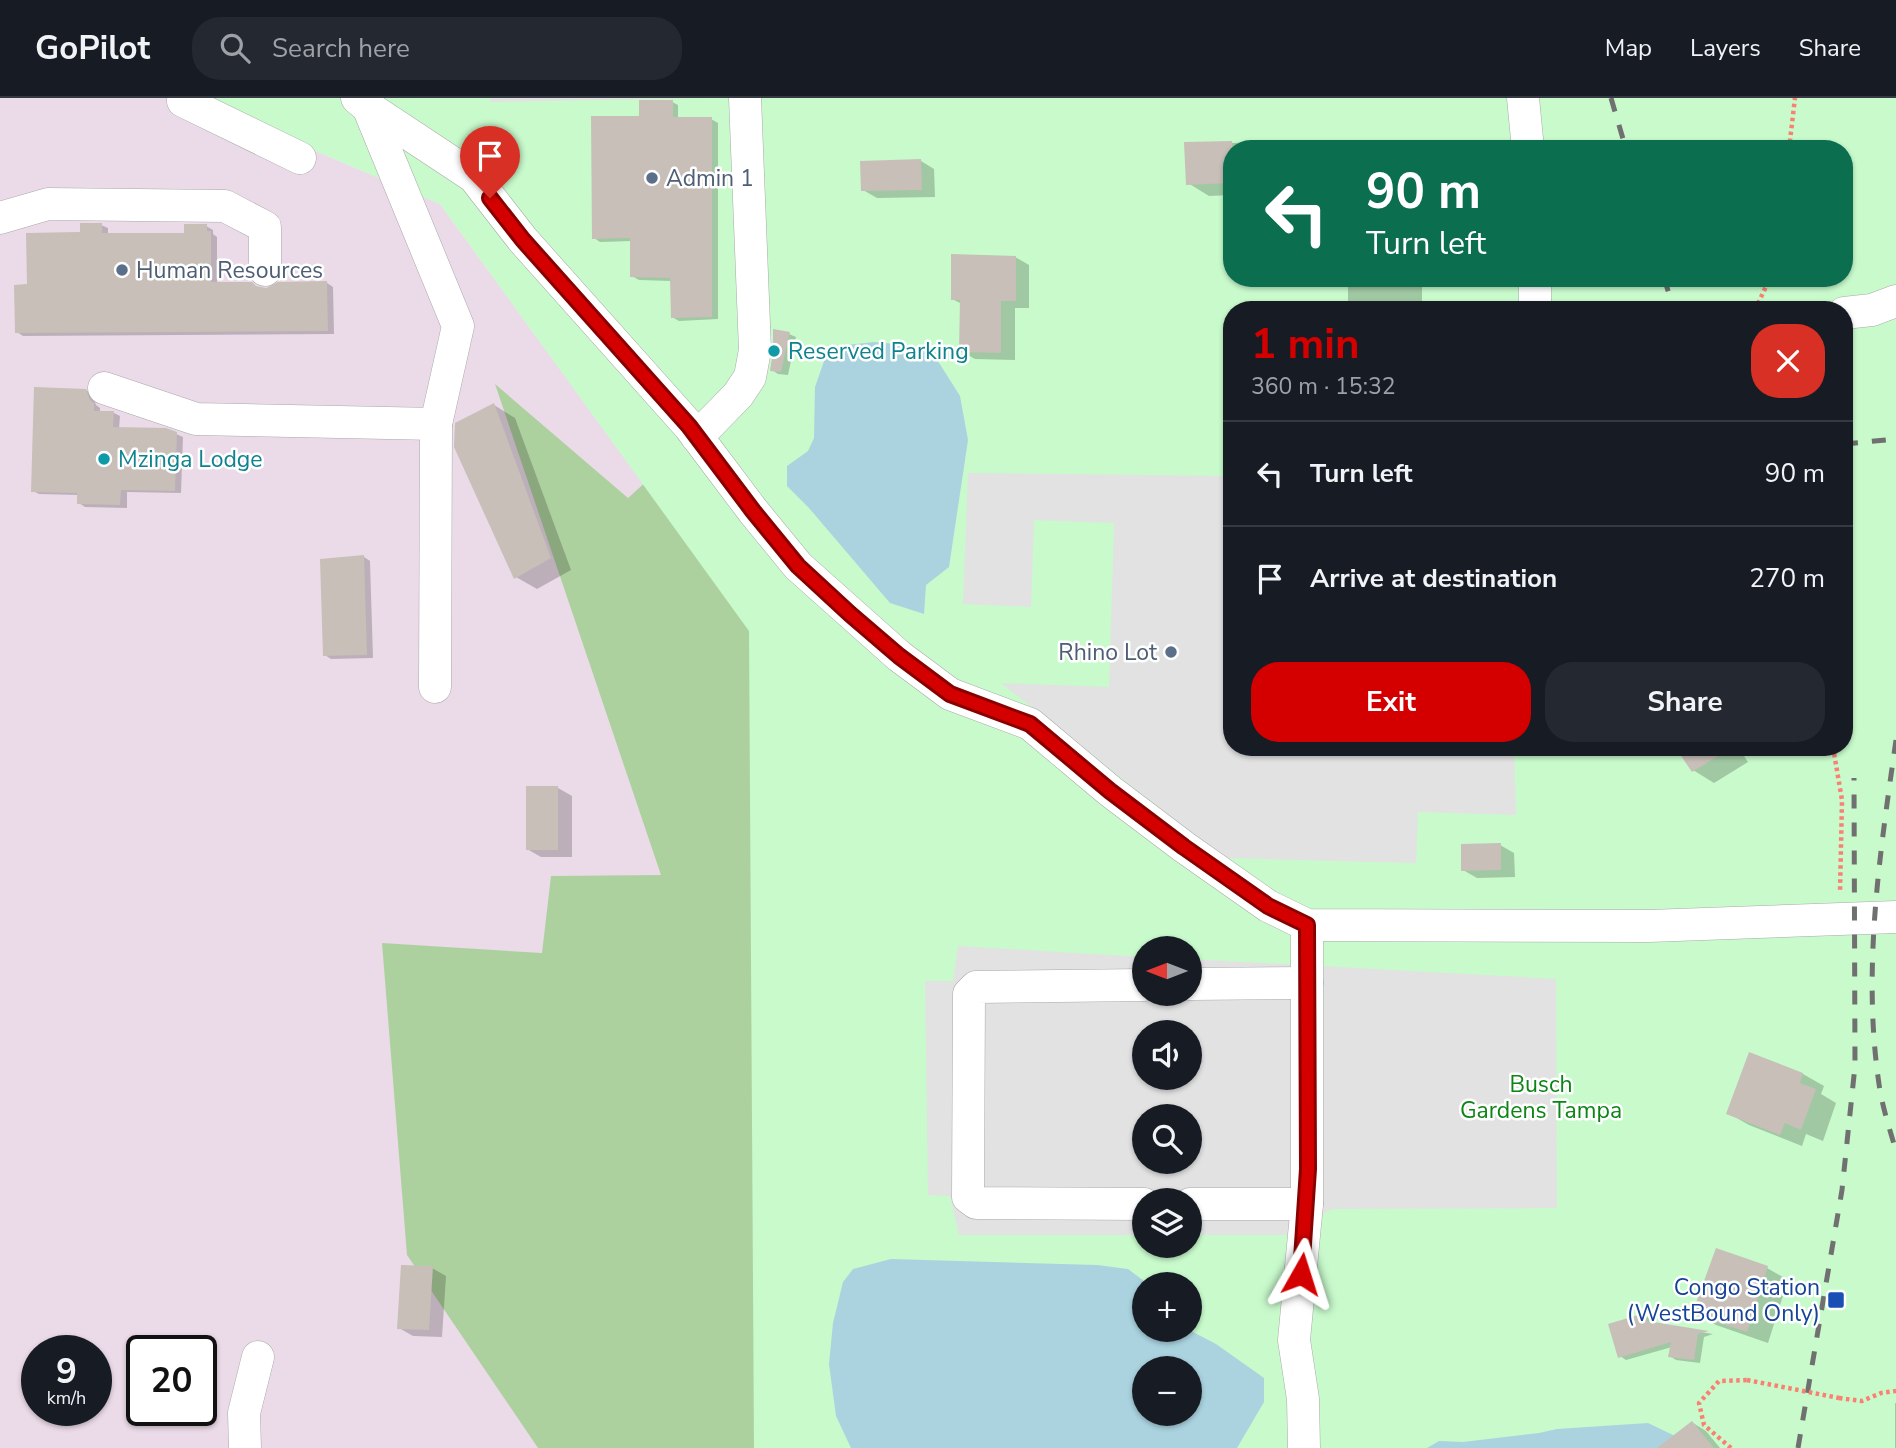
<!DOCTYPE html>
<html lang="en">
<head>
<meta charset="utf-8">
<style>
  body { margin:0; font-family:"Nunito Sans",sans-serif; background:#242831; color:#f1f3f6; height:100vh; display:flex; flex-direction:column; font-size:26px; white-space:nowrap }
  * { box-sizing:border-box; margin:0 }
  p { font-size:23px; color:#9ea1a6 }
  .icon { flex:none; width:38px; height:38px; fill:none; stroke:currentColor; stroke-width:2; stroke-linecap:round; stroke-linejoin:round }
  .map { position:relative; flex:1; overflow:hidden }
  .panel { position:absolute; left:1223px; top:203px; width:630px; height:455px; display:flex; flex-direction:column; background:#171b24; border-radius:28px; box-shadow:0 2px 5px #0004 }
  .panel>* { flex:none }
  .top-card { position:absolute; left:1223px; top:42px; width:630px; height:147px; border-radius:28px; box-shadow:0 2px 5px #0004; background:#0b6e4f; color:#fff; overflow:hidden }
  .needle { width:46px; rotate:270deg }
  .buttons { position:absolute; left:1132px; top:838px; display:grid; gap:14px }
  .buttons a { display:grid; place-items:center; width:70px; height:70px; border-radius:50%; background:#171b24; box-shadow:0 2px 5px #0004; font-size:35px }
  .speed { position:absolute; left:21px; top:1237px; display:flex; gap:14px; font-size:35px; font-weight:700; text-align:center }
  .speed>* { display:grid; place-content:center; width:91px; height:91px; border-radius:50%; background:#171b24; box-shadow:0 2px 5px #0004; line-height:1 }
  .speed small { font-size:18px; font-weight:400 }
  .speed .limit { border:4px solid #111; border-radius:10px; background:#fff; color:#111 }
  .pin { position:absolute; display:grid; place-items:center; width:60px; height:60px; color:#fff; margin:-72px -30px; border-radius:50% 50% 50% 0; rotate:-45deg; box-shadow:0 0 7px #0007 }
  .pin .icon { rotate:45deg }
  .me { position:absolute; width:77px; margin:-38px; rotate:6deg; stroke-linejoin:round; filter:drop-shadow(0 0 5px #0008) }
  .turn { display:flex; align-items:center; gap:24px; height:147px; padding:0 28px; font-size:32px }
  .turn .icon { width:91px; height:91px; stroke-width:2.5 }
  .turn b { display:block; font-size:49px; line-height:60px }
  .round { display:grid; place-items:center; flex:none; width:74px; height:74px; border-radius:28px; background:#242831 }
  .summary { display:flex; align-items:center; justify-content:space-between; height:119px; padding:0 28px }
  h1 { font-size:42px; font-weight:700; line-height:52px; color:#d40000 }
  .cta { display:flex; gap:14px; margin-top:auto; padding:14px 28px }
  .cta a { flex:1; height:80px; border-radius:28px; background:#d40000; color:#fff; font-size:28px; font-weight:700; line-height:80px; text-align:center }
  .cta a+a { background:#242831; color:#f1f3f6 }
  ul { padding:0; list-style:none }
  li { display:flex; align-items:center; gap:21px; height:105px; padding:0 28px; border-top:2px solid #363941 }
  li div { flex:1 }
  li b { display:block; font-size:26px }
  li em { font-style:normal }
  header { display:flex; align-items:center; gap:42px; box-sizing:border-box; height:98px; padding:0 35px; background:#171b24; border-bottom:2px solid #363941 }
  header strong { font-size:33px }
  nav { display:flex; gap:38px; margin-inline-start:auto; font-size:24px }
  .search { width:490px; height:63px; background:#242831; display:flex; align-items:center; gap:18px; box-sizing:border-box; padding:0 24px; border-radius:28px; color:#9ea1a6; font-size:26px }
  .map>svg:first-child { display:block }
  .industrial { fill:#ebdbe8; fill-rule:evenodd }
  .forest { fill:#add19e }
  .park { fill:#c8facc; fill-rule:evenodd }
  .parking { fill:#e2e2e2; fill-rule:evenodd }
  .water { fill:#aad3df; fill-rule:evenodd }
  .shadow { fill:#0003 }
  .building { fill:#c7bfb8 }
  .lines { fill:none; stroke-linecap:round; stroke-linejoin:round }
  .minor-casing { stroke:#a9a9a9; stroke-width:33 }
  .path { stroke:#fa8072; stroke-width:4.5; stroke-dasharray:3.5 3.5; stroke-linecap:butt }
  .minor { stroke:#fff; stroke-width:32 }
  .rail { stroke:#707070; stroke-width:5; stroke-dasharray:14 14; stroke-linecap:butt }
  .path-bridge { stroke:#fa8072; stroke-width:4.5; stroke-dasharray:3.5 3.5; stroke-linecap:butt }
  .route-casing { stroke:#8a0000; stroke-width:18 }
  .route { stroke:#d40000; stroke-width:12 }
  .service-dot { fill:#5c6f8a; stroke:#fff; stroke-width:2.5 }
  .culture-dot { fill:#0f9aa8; stroke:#fff; stroke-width:2.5 }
  .transit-dot { fill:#1a4fb4; stroke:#fff; stroke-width:2.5 }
  .labels { text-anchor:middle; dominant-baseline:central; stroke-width:5; stroke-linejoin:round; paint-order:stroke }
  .service-label { font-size:23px; fill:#4e5e75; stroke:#fff; text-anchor:start }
  .culture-label { font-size:23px; fill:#0d838f; stroke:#fff; text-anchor:start }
  .park-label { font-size:23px; fill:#0c8416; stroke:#fff }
  .transit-label { font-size:23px; fill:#164399; stroke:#fff; text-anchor:end }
</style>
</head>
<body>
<header>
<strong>GoPilot</strong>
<div class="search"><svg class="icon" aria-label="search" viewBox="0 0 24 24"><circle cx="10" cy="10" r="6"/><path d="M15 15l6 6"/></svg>Search here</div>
<nav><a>Map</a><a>Layers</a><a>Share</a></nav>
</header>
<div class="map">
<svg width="1896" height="1350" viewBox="0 0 1896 1350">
  <rect width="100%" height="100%" fill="#f2efe9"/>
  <!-- industrial -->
  <path class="industrial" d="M 0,0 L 191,0 L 440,106 L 750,533 L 754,1350 L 0,1350 ZM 37,1253 L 96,1253 L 96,1312 L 37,1312 ZM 142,1253 L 201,1253 L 201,1312 L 142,1312 Z"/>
  <!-- forest -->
  <path class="forest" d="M 495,286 L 628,400 L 681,352 L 794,479 L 800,1350 L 538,1350 L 407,1157 L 382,845 L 542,855 L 551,778 L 661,777 Z"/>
  <!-- park -->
  <path class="park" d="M 191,0 L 1896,0 L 1896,1350 L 754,1350 L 749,533 L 440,106 ZM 1232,51 L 1844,51 L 1844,180 L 1232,180 ZM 1232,212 L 1844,212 L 1844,649 L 1232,649 ZM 1144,850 L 1190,850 L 1190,896 L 1144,896 ZM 1144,934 L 1190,934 L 1190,980 L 1144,980 ZM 1144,1018 L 1190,1018 L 1190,1064 L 1144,1064 ZM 1144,1102 L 1190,1102 L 1190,1148 L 1144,1148 ZM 1144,1186 L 1190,1186 L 1190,1232 L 1144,1232 ZM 1144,1270 L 1190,1270 L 1190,1316 L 1144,1316 Z"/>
  <!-- parking -->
  <g class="parking">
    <path d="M 490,0 L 700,0 L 490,4 Z"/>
    <path d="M 968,375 L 1227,378 L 1226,523 L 1232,524 L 1232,649 L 1514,649 L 1516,717 L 1418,714 L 1416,765 L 1223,760 L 1001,585 L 1109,589 L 1114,425 L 1034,422 L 1031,509 L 963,506 Z"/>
    <path d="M 958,848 L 1144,859 L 1144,896 L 1190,896 L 1190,861 L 1556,881 L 1557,1110 L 1332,1111 L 1284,1137 L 1190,1137 L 1190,1102 L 1144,1102 L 1144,1137 L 959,1137 L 950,1098 L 928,1097 L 925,883 L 953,883 ZM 1144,934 L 1190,934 L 1190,980 L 1144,980 ZM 1144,1018 L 1190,1018 L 1190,1064 L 1144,1064 Z"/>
  </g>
  <!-- water -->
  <g class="water">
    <path d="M 874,244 L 929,249 L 960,298 L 968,342 L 949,469 L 926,487 L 924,516 L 890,505 L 809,410 L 787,388 L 787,368 L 808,353 L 814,340 L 815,289 L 829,249 Z"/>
    <path d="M 891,1161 L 1097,1167 L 1128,1171 L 1148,1186 L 1144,1186 L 1144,1232 L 1189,1232 L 1216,1246 L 1264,1280 L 1264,1304 L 1237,1350 L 851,1350 L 836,1318 L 829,1266 L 833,1225 L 843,1184 L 853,1171 ZM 1144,1270 L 1190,1270 L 1190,1316 L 1144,1316 Z"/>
    <path d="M 1648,1325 L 1675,1338 L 1683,1350 L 1427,1350 L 1439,1343 L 1463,1344 L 1539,1335 L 1557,1331 Z"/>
  </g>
  <!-- shadow -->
  <g class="shadow">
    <path d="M 672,4 L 678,7 L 678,20 L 711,21 L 718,25 L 718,221 L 679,223 L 672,219 L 672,183 L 639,182 L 632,178 L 632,143 L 600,144 L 594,140 L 641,20 Z"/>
    <path d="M 1365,42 L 1380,51 L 1232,51 L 1232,97 L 1209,98 L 1188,85 L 1186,46 Z"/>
    <path d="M 921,63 L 934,71 L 935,99 L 877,100 L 863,92 Z"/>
    <path d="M 101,127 L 108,130 L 108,137 L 186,137 L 206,128 L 213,132 L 213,136 L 217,139 L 217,186 L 259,191 L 327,185 L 333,189 L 334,236 L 23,238 L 17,234 L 29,188 L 82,136 Z"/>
    <path d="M 1015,159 L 1029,167 L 1029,210 L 1015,210 L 1015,262 L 975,261 L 961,253 L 962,206 L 952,201 Z"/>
    <rect x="1348" y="180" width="74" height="32"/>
    <path d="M 789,236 L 796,239 L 788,277 L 778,276 L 772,272 Z"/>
    <path d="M 86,292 L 92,296 L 96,307 L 100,310 L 100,314 L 114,315 L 120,318 L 119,331 L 176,336 L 183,339 L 181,395 L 127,394 L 127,410 L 85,409 L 79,405 L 79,397 L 39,396 L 33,393 Z"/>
    <path d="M 494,307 L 515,320 L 571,472 L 537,491 L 516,479 Z"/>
    <path d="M 364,459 L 370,463 L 373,560 L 331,561 L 325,557 Z"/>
    <path d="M 1677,649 L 1738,649 L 1748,664 L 1714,685 L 1693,672 Z"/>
    <path d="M 558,690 L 572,698 L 572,759 L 541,759 L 527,751 Z"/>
    <path d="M 1500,747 L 1514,755 L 1515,779 L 1477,780 L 1463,772 Z"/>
    <path d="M 1750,956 L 1803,976 L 1824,988 L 1821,996 L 1836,1005 L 1823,1043 L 1806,1036 L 1802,1048 L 1749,1027 L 1728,1015 Z"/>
    <path d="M 432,1170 L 446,1178 L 442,1239 L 413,1238 L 399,1230 Z"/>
    <path d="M 1767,1170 L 1788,1182 L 1768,1245 L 1716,1227 L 1694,1215 Z"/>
    <path d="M 1644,1217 L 1651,1221 L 1652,1226 L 1713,1236 L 1704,1239 L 1700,1265 L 1676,1262 L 1670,1258 L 1672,1249 L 1626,1262 L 1620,1258 Z"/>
    <rect x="1895" y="1305" width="1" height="45"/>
    <path d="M 1693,1325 L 1706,1333 L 1720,1350 L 1681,1350 Z"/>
  </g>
  <!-- building -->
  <g class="building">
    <path d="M 639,2 L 673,2 L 673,19 L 712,19 L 712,219 L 671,220 L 670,180 L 630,179 L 630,140 L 592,141 L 591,18 L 639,18 Z"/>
    <path d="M 1232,43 L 1232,85 L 1186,87 L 1184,44 Z"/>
    <path d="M 921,61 L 922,92 L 861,93 L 860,63 Z"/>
    <path d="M 80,125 L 102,125 L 102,135 L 184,135 L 184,126 L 207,126 L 207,133 L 211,133 L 211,184 L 252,184 L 256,188 L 266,190 L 278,184 L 327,183 L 328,233 L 15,235 L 14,187 L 27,186 L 26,135 L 80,134 Z"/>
    <path d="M 951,156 L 1016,158 L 1016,203 L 1001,203 L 1001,255 L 959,254 L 960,202 L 951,202 Z"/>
    <path d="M 773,231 L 790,234 L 781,274 L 770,273 L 773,252 Z"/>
    <path d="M 34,289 L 86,291 L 90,302 L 94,305 L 94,313 L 114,313 L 113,329 L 166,330 L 177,334 L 175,393 L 121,392 L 120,407 L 77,406 L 77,395 L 31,394 Z"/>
    <path d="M 494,305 L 551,460 L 514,481 L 454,349 L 455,325 Z"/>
    <path d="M 364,457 L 367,557 L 323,558 L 320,461 Z"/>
    <path d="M 1675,649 L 1733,649 L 1692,674 Z"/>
    <rect x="526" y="688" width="32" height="64"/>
    <path d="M 1501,745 L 1501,772 L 1461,773 L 1461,746 Z"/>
    <path d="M 1749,954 L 1803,975 L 1800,985 L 1816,991 L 1801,1032 L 1785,1025 L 1780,1037 L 1726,1016 Z"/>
    <path d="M 1716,1150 L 1768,1168 L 1747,1234 L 1692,1216 Z"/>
    <path d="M 401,1167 L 433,1168 L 429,1232 L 397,1231 Z"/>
    <path d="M 1645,1215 L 1647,1223 L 1709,1233 L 1698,1236 L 1694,1262 L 1668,1259 L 1671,1244 L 1618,1260 L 1608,1226 Z"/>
    <path d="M 1692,1323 L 1714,1350 L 1657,1350 Z"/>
  </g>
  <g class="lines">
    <defs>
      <g id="minor">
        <path d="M 357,0 L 368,9 L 474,79 L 523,142 L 689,328 L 753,413 L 798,468 L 899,558 L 950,596 L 1030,626 L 1110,693 L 1184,749 L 1268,808 L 1307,827 L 1649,828 L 1896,819"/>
        <path d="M 1523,0 L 1528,51"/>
        <path d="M 183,3 L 300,60"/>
        <path d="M 0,120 L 48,106 L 225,108 L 265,129 L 265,172"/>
        <path d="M 1535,180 L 1535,212"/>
        <path d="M 1844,215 L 1872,212 L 1896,203"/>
        <path d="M 104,290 L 196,321 L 436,326 L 458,228 L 368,9"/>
        <path d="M 697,339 L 738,297 L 750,279 L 755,252 L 745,0"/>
        <path d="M 435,589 L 436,326"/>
        <path d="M 1190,886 L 1307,885"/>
        <path d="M 1144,887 L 976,889 L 969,896 L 968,1099 L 976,1105 L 1144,1106"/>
        <path d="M 1190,1106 L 1307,1106"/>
        <path d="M 245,1350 L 244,1315 L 258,1259"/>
        <path d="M 1304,1350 L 1303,1301 L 1294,1242 L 1307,1106 L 1307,827"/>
      </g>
    </defs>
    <!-- minor casing -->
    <use href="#minor" class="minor-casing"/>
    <!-- path -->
    <g class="path">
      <path d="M 1789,51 L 1795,0"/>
      <path d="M 1755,212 L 1770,180"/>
      <path d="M 1833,649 L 1842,702 L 1840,794"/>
      <path d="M 1839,1300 L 1862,1303 L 1881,1295 L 1896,1293"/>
      <path d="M 1731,1350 L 1704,1327 L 1699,1305 L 1719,1283 L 1747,1282"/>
    </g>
    <!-- minor -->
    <use href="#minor" class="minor"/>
    <!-- rail -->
    <g class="rail">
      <path d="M 1611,0 L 1626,51"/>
      <path d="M 1664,180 L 1674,212"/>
      <path d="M 1844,346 L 1896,341"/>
      <path d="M 1896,642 C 1880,755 1862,871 1879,986 C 1882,1008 1890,1032 1896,1053"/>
      <path d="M 1798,1350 L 1842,1092 L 1855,968 L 1854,680"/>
    </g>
    <!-- path-bridge -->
    <path class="path-bridge" d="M 1747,1282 L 1839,1300"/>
  </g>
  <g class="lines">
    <defs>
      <path id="route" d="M 490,100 L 523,142 L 689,328 L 753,413 L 798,468 L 850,516 L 899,558 L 950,596 L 1030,626 L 1110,693 L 1184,749 L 1268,808 L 1307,827 L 1308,1071 L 1301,1176"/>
    </defs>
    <!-- route casing -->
    <use href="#route" class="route-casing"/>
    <!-- route -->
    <use href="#route" class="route"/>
  </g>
  <!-- markers -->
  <g class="service-dot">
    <circle cx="652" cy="80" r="7"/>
    <circle cx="122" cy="172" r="7"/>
    <circle cx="1171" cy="554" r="7"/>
  </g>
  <g class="culture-dot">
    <circle cx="774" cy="253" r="7"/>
    <circle cx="104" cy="361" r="7"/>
  </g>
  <rect class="transit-dot" x="1827" y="1193" width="18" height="18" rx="3.5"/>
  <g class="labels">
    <!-- service labels -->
    <g class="service-label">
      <text x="666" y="80">Admin 1</text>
      <text x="136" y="172">Human Resources</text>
      <text x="1157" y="554" text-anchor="end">Rhino Lot</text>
    </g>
    <!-- culture labels -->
    <g class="culture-label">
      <text x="788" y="253">Reserved Parking</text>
      <text x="118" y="361">Mzinga Lodge</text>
    </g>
    <!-- park labels -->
    <g class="park-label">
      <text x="1541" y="986">Busch<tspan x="1541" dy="26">Gardens Tampa</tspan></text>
    </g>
    <!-- transit labels -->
    <g class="transit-label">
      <text x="1820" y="1189">Congo Station<tspan x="1820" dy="26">(WestBound Only)</tspan></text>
    </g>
  </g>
</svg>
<div class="buttons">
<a><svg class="needle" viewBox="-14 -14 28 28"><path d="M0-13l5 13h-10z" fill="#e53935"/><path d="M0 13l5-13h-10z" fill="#9ea1a6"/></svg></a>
<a><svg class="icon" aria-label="sound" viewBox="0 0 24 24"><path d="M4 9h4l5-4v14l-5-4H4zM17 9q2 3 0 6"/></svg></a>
<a><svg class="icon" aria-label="search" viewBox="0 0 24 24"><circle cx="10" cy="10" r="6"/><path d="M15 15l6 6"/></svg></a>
<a><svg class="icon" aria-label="layers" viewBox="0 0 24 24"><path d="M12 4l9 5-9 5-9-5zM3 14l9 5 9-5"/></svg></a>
<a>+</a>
<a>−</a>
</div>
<div class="speed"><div>9<small>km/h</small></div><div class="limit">20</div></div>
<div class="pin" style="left:490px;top:100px;background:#d93025"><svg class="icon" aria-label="arrive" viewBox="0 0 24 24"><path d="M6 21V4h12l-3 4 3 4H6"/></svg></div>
<svg class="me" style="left:1301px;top:1176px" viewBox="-20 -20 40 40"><path d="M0-17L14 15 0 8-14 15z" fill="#d40000" stroke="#fff" stroke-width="4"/></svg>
<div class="top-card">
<div class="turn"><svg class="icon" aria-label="left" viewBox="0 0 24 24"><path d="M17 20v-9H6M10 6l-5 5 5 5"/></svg><div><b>90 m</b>Turn left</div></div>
</div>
<section class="panel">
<div class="summary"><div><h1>1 min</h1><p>360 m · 15:32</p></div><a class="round" style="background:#d93025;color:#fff"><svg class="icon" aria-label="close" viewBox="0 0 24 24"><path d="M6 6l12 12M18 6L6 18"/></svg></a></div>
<ul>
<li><svg class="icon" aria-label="left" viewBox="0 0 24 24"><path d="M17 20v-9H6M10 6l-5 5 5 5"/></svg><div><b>Turn left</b></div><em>90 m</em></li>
<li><svg class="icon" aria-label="arrive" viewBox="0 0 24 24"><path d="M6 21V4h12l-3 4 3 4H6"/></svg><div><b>Arrive at destination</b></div><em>270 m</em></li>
</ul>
<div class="cta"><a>Exit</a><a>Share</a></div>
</section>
</div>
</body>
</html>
